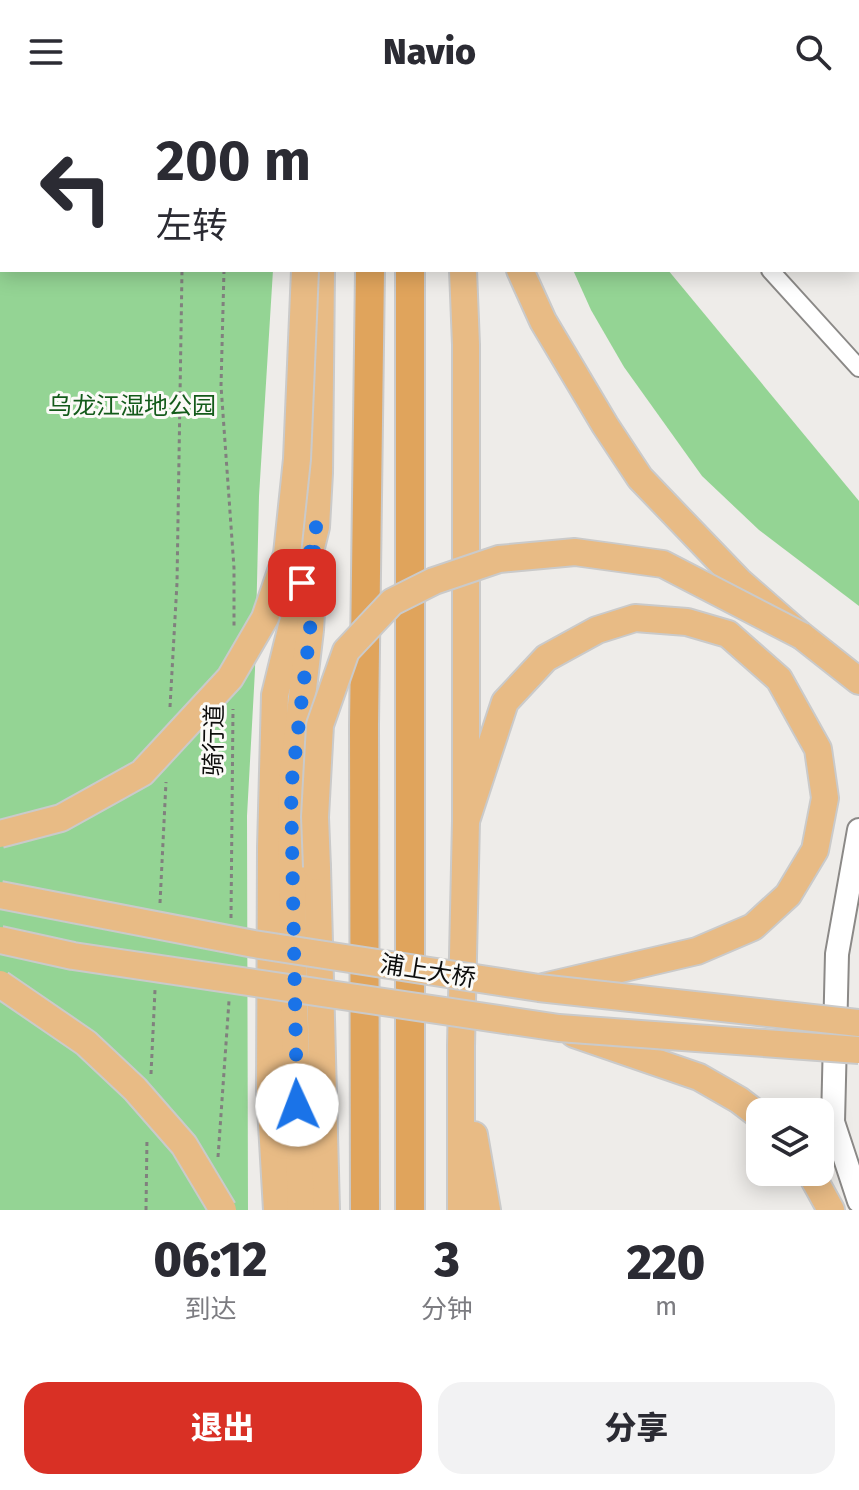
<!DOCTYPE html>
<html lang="zh">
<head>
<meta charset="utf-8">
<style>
  body { margin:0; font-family:"Fira Sans","Noto Sans SC",sans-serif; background:#f2f2f3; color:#2b2b33; height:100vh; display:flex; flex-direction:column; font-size:30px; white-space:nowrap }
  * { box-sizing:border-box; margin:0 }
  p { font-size:26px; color:#7c7c81 }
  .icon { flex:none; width:44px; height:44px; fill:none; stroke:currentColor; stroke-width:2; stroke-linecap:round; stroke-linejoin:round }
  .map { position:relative; height:1106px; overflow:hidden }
  .details { display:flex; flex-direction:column; background:#fff; flex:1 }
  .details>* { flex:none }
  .guide { position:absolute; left:0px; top:0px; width:860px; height:168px; box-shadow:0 4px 20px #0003; background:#fff; color:#2b2b33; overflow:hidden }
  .controls { position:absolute; left:746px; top:994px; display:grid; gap:16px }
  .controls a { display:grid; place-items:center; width:88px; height:88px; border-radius:16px; background:#fff; box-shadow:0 4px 20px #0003; font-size:40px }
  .pin { position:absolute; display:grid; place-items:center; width:68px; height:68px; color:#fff; margin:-34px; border-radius:16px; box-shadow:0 4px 12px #0006 }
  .me { position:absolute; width:88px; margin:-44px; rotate:358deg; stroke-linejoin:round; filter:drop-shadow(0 0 6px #0008) }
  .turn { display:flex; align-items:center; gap:28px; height:168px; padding:0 24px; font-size:36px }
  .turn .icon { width:104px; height:104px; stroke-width:2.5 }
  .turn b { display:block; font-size:56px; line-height:68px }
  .eta { display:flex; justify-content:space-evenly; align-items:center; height:136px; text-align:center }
  .eta b { font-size:48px; font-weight:800; line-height:56px }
  .action { display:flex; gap:16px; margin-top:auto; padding:16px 24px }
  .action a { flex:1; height:92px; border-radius:24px; background:#d93025; color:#fff; font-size:32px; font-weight:800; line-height:92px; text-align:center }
  .action a+a { background:#f2f2f3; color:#2b2b33 }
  header { display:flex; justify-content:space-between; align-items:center; height:104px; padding:0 24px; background:#fff; font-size:36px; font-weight:800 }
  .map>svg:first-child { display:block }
  .green { fill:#94d494 }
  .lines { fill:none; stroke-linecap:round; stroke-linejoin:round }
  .service-casing { stroke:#8b8987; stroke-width:12 }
  .minor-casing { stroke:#8b8987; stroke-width:20 }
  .tertiary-casing { stroke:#8b8987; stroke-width:26 }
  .primary-casing { stroke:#cacaca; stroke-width:30 }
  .trunk-casing { stroke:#cacaca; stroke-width:32 }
  .path { stroke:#81807e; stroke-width:3; stroke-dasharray:4 4; stroke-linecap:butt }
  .service { stroke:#fff; stroke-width:8 }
  .minor { stroke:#fff; stroke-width:16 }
  .tertiary { stroke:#fff; stroke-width:22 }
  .primary { stroke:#e8bb85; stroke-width:26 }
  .trunk { stroke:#e0a45c; stroke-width:28 }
  .primary-bridge-casing { stroke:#cacaca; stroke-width:30; stroke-linecap:butt }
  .primary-bridge { stroke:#e8bb85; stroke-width:26 }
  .route { stroke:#1a73e8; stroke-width:14; stroke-dasharray:0 25.2 }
  .labels { text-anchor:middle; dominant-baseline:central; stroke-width:6; stroke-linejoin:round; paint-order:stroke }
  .park-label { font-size:24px; fill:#135a1a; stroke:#fbfaf7 }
  .street-label { font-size:24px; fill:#0d0d0c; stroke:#fbfaf7 }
</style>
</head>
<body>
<header><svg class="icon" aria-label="menu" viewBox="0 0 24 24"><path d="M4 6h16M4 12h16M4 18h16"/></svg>Navio<svg class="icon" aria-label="search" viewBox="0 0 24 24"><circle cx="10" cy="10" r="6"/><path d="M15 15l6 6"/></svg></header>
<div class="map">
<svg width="859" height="1106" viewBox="0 0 859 1106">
  <rect width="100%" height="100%" fill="#eeece9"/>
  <!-- green -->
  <g class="green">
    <path d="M 0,0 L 281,0 L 281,2 L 2,2 L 2,166 L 273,166 L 259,392 L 255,566 L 247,712 L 248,1106 L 0,1106 Z"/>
    <path d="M 573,166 L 668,166 L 859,397 L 859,502 L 759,426 L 702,372 L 624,263 L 591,206 Z"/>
  </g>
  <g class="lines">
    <defs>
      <g id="service">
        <path d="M 772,0 L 773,2"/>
        <path d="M 858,132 L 859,133"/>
      </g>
      <g id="minor">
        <path d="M 669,0 L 670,2"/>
        <path d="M 770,166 L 859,264"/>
      </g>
      <path id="tertiary" d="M 859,726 L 837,850 L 833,1018 L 859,1097"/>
      <g id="primary">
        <path d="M 304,0 L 304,2"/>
        <path d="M 468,0 L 468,2"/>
        <path d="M 324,2 L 324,0"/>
        <path d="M 520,166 L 543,217 L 605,321 L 640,374 L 739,477 L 802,532 L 859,577"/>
        <path d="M 466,717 L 505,598 L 546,554 L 597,526 L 635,514 L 687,518 L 728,530 L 779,575 L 818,645 L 825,694 L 815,746 L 788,791 L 753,823 L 697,847 L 543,883"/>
        <path d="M 317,763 L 326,1106"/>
        <path d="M 574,930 L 699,973 L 739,996 L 760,1012"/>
        <path d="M 474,1031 L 487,1106"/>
        <path d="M 810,1068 L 831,1106"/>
        <path d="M 277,1106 L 270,986 L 271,744 L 275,591 L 316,423 L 319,369 L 321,166"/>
        <path d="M 301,1106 L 294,896 L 291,685 L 310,526 L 312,491"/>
        <path d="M 461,1106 L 461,942 L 466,717 L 466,241 L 463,166"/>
      </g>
      <g id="trunk">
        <path d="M 372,2 L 372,0"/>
        <path d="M 411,2 L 411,0"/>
        <path d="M 365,1106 L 364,621 L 370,166"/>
        <path d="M 410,1106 L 410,166"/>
      </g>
    </defs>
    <!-- service casing -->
    <use href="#service" class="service-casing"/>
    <!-- minor casing -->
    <use href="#minor" class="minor-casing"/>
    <!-- tertiary casing -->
    <use href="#tertiary" class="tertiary-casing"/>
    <!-- primary casing -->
    <use href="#primary" class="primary-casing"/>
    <!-- trunk casing -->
    <use href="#trunk" class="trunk-casing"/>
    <!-- path -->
    <g class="path">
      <path d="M 224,0 L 224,2"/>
      <path d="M 184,2 L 184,0"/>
      <path d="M 224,166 L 221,282 L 234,464 L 234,522"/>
      <path d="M 170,603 L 177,479 L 182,166"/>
      <path d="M 160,799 L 166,678"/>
      <path d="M 231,814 L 233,605"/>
      <path d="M 151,970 L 155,886"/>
      <path d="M 218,1053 L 229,897"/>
      <path d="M 146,1106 L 147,1034"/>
    </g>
    <!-- service -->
    <use href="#service" class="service"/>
    <!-- minor -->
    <use href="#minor" class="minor"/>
    <!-- tertiary -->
    <use href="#tertiary" class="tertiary"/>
    <!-- primary -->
    <use href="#primary" class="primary"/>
    <!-- trunk -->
    <use href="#trunk" class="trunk"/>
    <defs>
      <g id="primary-bridge">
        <path d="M 0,730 L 61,714 L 142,669 L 230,574 L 265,514 L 287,450 L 297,355 L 305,166"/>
        <path d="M 317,763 L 315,713 L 320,621 L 346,547 L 392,498 L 434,477 L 499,455 L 575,448 L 663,460 L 802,532"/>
        <path d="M 0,791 L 254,840 L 539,884 L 859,919"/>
        <path d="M 0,836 L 73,852 L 559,924 L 859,946"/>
        <path d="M 0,880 L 86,939 L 135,985 L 184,1041 L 223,1106"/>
      </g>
    </defs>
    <!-- primary-bridge casing -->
    <use href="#primary-bridge" class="primary-bridge-casing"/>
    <!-- primary-bridge -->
    <use href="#primary-bridge" class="primary-bridge"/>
  </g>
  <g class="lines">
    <!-- route -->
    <path class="route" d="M 297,1001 L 291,685 L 310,526 L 316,423 L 302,479"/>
  </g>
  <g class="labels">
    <!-- park labels -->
    <g class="park-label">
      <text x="132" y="302">乌龙江湿地公园</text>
    </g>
    <!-- street labels -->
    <g class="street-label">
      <text transform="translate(214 636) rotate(-89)">骑行道</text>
      <text transform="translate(428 867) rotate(9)">浦上大桥</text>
    </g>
  </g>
</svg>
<div class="controls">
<a><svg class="icon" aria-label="layers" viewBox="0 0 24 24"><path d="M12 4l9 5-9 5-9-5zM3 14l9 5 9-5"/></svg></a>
</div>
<div class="pin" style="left:302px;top:479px;background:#d93025"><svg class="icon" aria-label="arrive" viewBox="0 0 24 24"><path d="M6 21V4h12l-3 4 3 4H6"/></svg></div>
<svg class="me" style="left:297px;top:1001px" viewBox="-20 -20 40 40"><circle r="19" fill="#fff"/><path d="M0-13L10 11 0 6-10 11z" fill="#1a73e8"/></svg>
<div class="guide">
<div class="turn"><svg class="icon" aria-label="left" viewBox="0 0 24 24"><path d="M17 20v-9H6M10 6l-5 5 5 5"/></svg><div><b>200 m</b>左转</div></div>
</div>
</div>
<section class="details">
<div class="eta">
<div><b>06:12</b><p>到达</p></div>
<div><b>3</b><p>分钟</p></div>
<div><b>220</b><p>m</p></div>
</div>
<div class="action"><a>退出</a><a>分享</a></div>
</section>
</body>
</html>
